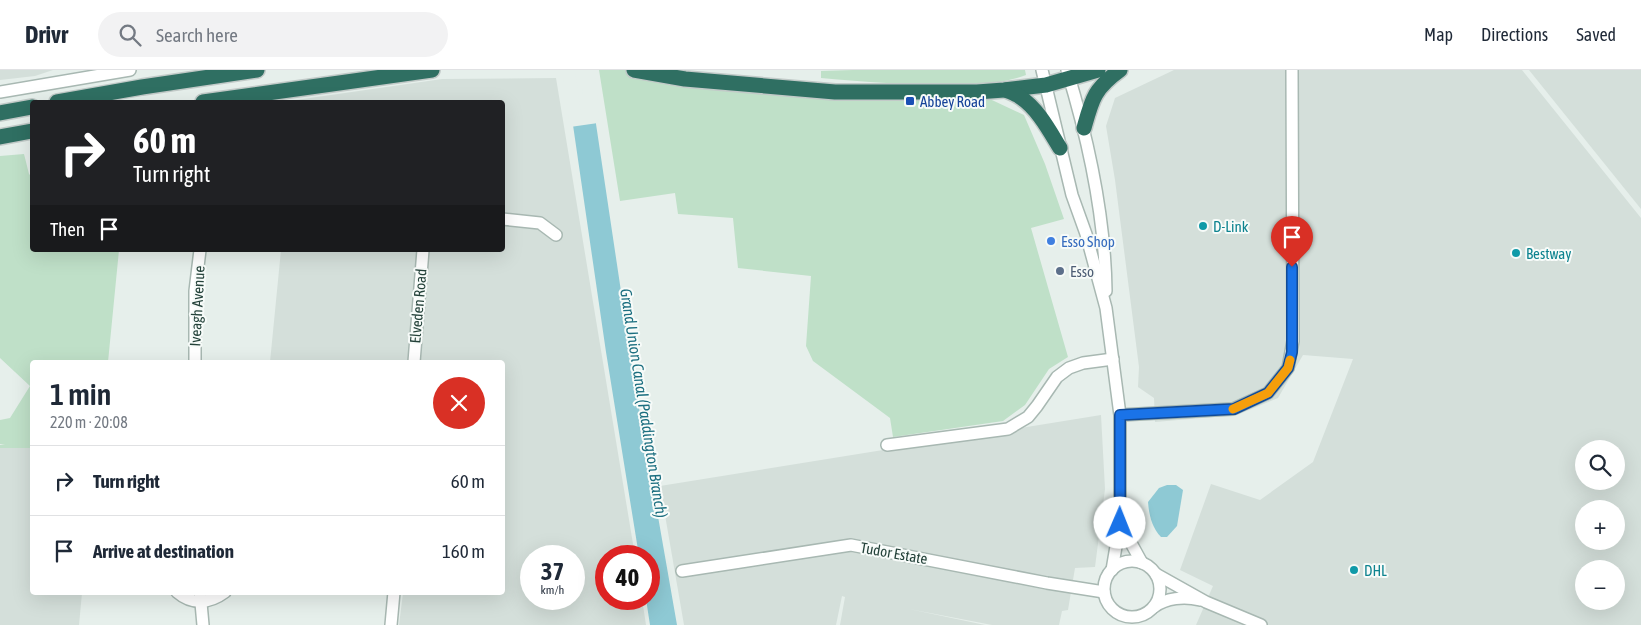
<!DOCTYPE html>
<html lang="en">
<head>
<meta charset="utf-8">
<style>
  body { margin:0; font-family:"Asap Condensed",sans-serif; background:#f2f2f3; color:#1f2937; height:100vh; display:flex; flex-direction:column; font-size:19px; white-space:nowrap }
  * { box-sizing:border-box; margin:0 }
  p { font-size:16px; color:#747a83 }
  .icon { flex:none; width:28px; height:28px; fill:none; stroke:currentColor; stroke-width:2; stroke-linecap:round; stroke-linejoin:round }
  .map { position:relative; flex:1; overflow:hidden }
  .sheet { position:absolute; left:30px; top:290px; width:475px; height:235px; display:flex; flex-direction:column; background:#fff; border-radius:5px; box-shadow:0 5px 20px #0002 }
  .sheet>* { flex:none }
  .guide { position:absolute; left:30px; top:30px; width:475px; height:152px; border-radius:5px; box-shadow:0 5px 20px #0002; background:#202124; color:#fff; overflow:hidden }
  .fabs { position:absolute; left:1575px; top:370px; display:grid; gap:10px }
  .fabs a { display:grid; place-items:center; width:50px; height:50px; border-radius:50%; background:#fff; box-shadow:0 5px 20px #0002; font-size:25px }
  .speed { position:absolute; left:520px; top:475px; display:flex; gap:10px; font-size:25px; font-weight:700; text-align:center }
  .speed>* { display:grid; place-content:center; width:65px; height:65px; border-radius:50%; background:#fff; box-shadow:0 5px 20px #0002; line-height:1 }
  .speed small { font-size:12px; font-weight:400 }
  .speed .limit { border:8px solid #d22; background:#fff; color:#111 }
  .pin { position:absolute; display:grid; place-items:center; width:42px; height:42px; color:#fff; margin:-51px -21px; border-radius:50% 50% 50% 0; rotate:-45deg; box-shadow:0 0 5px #0007 }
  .pin .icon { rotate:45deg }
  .me { position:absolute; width:55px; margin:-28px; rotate:1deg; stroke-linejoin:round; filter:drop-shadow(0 0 4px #0008) }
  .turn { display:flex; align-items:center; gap:18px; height:105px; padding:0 20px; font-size:22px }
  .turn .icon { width:65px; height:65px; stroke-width:2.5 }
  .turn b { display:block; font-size:35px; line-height:42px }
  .then { display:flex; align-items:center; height:48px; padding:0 20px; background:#0003; gap:10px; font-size:19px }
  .round { display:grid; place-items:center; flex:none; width:52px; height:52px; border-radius:26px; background:#f2f2f3 }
  .summary { display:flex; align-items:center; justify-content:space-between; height:85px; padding:0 20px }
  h1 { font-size:30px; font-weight:600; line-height:38px }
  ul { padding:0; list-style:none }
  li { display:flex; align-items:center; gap:15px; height:70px; padding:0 20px; border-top:1px solid #e0e1e3 }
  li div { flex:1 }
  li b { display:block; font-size:19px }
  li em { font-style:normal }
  header { display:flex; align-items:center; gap:30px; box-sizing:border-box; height:70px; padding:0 25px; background:#fff; border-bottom:1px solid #e0e1e3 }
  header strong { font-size:24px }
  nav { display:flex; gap:28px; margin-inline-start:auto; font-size:18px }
  .search { width:350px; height:45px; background:#f2f2f3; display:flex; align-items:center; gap:12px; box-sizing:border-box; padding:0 18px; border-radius:28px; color:#747a83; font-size:19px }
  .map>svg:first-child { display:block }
  .built { fill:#d4dfda; fill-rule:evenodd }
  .green { fill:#bfe0c8 }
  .water { fill:#8ec9d4 }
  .pier { fill:#e6efeb }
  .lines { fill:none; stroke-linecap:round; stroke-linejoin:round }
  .minor-casing { stroke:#a8b8b2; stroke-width:14 }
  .highway-casing { stroke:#c2cac8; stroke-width:18 }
  .minor { stroke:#fff; stroke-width:11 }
  .highway { stroke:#2f6f62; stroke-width:15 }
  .route-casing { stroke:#114b97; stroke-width:12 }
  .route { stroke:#1a73e8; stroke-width:9 }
  .slow { stroke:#f59e0b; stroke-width:9 }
  .transit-dot { fill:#1a4fb4; stroke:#f7fbf9; stroke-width:2 }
  .culture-dot { fill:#0f9aa8; stroke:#f7fbf9; stroke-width:2 }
  .shop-dot { fill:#3f7fe0; stroke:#f7fbf9; stroke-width:2 }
  .service-dot { fill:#5c6f8a; stroke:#f7fbf9; stroke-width:2 }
  .labels { text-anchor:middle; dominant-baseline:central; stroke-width:4; stroke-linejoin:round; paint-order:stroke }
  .transit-label { font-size:15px; fill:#164399; stroke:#f7fbf9; text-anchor:start }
  .culture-label { font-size:15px; fill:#0d838f; stroke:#f7fbf9; text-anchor:start }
  .shop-label { font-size:15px; fill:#366cbe; stroke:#f7fbf9; text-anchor:start }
  .service-label { font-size:15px; fill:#4e5e75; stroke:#f7fbf9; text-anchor:start }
  .street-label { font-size:15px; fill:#24423a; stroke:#f7fbf9 }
  .water-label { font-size:16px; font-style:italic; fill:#1c6f80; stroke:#f7fbf9 }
</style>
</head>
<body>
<header>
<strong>Drivr</strong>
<div class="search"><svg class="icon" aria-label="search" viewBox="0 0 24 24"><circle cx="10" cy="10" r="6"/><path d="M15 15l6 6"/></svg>Search here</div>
<nav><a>Map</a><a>Directions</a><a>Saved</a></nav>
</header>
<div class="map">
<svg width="1641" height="555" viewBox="0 0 1641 555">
  <rect width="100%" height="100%" fill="#e6efeb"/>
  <!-- built -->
  <g class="built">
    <path d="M 0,0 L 53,0 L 35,6 L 0,10 Z"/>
    <path d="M 1174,0 L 1522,0 L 1641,148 L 1641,555 L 1196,555 L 1213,516 L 1180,500 L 1211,414 L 1260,430 L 1313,392 L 1353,289 L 1303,285 L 1278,328 L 1237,345 L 1155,352 L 1154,328 L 1138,317 L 1139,297 L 1115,110 L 1106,56 L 1115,28 ZM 1584,379 L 1616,379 L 1616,411 L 1584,411 ZM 1584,439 L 1616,439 L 1616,471 L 1584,471 ZM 1584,499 L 1616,499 L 1616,531 L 1584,531 Z"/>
    <path d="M 1529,0 L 1641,0 L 1641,139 Z"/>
    <path d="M 556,8 L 635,486 L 606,486 L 606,529 L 642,529 L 646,555 L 399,555 L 403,523 L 502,522 L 502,292 L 270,292 L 281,180 L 502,180 L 502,32 L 295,32 L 296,30 L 442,9 ZM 531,486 L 574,486 L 574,529 L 531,529 Z"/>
    <path d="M 1101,345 L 1105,419 L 1095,497 L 1075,498 L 1068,540 L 1062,541 L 1059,555 L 992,555 L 909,539 L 985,555 L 840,555 L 845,527 L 842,526 L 836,555 L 684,555 L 660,416 Z"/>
    <path d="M 0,378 L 32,378 L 32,522 L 82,523 L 79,555 L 0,555 Z"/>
  </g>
  <!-- green -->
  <g class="green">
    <path d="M 599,0 L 634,0 L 685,9 L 977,23 L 1024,45 L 1045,94 L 1064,149 L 1031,158 L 1068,287 L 1049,299 L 1025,335 L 1003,351 L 893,367 L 890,348 L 813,291 L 806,276 L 811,206 L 738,198 L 733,148 L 678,144 L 675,123 L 620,131 Z"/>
    <path d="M 853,0 L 1025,0 L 1026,5 C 1002,14 977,14 951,15 C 908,15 865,12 821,8 L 821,1 Z"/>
    <path d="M 24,84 L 29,104 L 32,107 L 32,180 L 119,180 L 108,292 L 32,292 L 32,378 L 0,378 L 0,375 L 5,374 L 0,374 L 0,350 L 10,348 L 30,316 L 0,288 L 0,86 Z"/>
  </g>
  <!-- water -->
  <g class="water">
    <path d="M 565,0 L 578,44 L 583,55 L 596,38 L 596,54 L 635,315 L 677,555 L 650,555 L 646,529 L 649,529 L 649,486 L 639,486 L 606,282 Z"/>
    <path d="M 1167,415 L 1176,415 L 1183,420 L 1177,456 L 1167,467 L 1161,467 C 1152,458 1149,445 1148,432 L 1159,418 Z"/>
  </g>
  <!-- pier -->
  <path class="pier" d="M 562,0 L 575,0 L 581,44 L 584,52 L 585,43 L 580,0 L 594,0 L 599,38 L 598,53 L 570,57 Z"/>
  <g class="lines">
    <defs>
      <g id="minor">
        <path d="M 1042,0 L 1072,125 L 1086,164 L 1106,238 L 1120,345 L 1120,453 L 1112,500"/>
        <path d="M 1067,0 C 1089,72 1105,147 1106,221"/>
        <path d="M 0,22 L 130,0"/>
        <path d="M 502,149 L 540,153 L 556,165"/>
        <path d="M 195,292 L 195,221 L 200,180"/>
        <path d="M 414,292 L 423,180"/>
        <path d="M 1120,345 L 1233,339 L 1268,323 L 1288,298 L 1293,271 L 1292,0"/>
        <path d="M 887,375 L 1008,359 L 1028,347 L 1037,336 L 1057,307 L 1069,298 L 1083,293 L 1113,289"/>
        <path d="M 1120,453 L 1142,493"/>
        <circle cx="1132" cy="519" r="28"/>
        <path d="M 682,501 L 851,475 L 1047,513 L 1104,522"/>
        <path d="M 1156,504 L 1206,532 L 1261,555"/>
        <path d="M 177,522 C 192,535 209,534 225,522"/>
        <path d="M 200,522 L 203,555"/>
        <path d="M 1154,537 C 1166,528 1184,526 1200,530"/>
        <path d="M 391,555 L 394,522"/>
      </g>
      <g id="highway">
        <path d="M 634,0 L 685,9 L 835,22 L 977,22 L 1004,20 L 1046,15 L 1098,0"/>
        <path d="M 1006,20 C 1010,22 1016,24 1020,27 C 1038,39 1049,60 1060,78"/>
        <path d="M 57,32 L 142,17 L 257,0"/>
        <path d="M 203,32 L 432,0"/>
        <path d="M 0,43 L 32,37"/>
        <path d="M 1084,58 C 1092,29 1094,19 1120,0"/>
        <path d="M 0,67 L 32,61"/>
      </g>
    </defs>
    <!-- minor casing -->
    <use href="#minor" class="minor-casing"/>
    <!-- highway casing -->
    <use href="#highway" class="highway-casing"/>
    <!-- minor -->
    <use href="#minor" class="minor"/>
    <!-- highway -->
    <use href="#highway" class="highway"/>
  </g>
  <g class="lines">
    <defs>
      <path id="route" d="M 1120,453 L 1120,345 L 1234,339 L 1268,323 L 1288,298 L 1292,282 L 1292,197"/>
    </defs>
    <!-- route casing -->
    <use href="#route" class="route-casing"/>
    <!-- route -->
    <use href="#route" class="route"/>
    <!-- slow -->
    <path class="slow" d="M 1233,339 L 1268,323 L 1288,298 L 1290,290"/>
  </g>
  <!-- markers -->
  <rect class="transit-dot" x="905" y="26" width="10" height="10" rx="2.5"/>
  <g class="culture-dot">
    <circle cx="1203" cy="156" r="5"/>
    <circle cx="1516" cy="183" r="5"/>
    <circle cx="1354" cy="500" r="5"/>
  </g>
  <circle class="shop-dot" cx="1051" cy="171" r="5"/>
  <circle class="service-dot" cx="1060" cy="201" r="5"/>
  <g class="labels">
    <!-- transit labels -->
    <g class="transit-label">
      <text x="920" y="31">Abbey Road</text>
    </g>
    <!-- culture labels -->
    <g class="culture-label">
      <text x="1213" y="156">D-Link</text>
      <text x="1526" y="183">Bestway</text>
      <text x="1364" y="500">DHL</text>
    </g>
    <!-- shop labels -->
    <g class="shop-label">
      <text x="1061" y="171">Esso Shop</text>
    </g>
    <!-- service labels -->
    <g class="service-label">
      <text x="1070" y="201">Esso</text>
    </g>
    <!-- street labels -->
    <g class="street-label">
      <text transform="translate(197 236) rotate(-87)">Iveagh Avenue</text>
      <text transform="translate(418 236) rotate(-85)">Elveden Road</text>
      <text transform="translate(894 483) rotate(10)">Tudor Estate</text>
    </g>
    <!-- water labels -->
    <g class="water-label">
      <text transform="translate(644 333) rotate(81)">Grand Union Canal (Paddington Branch)</text>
    </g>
  </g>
</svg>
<div class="fabs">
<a><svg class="icon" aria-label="search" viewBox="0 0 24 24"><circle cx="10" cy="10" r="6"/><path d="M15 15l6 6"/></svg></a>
<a>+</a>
<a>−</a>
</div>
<div class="speed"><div>37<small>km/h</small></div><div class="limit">40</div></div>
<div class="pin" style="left:1292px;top:197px;background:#d93025"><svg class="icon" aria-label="arrive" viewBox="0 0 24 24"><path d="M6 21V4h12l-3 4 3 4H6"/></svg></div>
<svg class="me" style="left:1120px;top:453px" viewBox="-20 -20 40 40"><circle r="19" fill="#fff"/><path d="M0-13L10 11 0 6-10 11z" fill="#1a73e8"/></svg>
<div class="guide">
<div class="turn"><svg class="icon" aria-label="right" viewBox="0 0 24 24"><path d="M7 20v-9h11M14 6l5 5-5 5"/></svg><div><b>60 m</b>Turn right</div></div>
<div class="then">Then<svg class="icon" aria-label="arrive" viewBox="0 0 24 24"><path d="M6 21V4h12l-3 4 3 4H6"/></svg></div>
</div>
<section class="sheet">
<div class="summary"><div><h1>1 min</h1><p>220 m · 20:08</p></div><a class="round" style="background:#d93025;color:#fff"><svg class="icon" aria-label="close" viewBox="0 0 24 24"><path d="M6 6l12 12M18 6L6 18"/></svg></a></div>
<ul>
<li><svg class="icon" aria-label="right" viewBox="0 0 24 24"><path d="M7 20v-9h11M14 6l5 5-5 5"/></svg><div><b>Turn right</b></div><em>60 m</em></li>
<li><svg class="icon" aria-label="arrive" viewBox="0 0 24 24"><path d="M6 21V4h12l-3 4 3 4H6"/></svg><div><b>Arrive at destination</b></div><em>160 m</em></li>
</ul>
</section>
</div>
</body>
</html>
